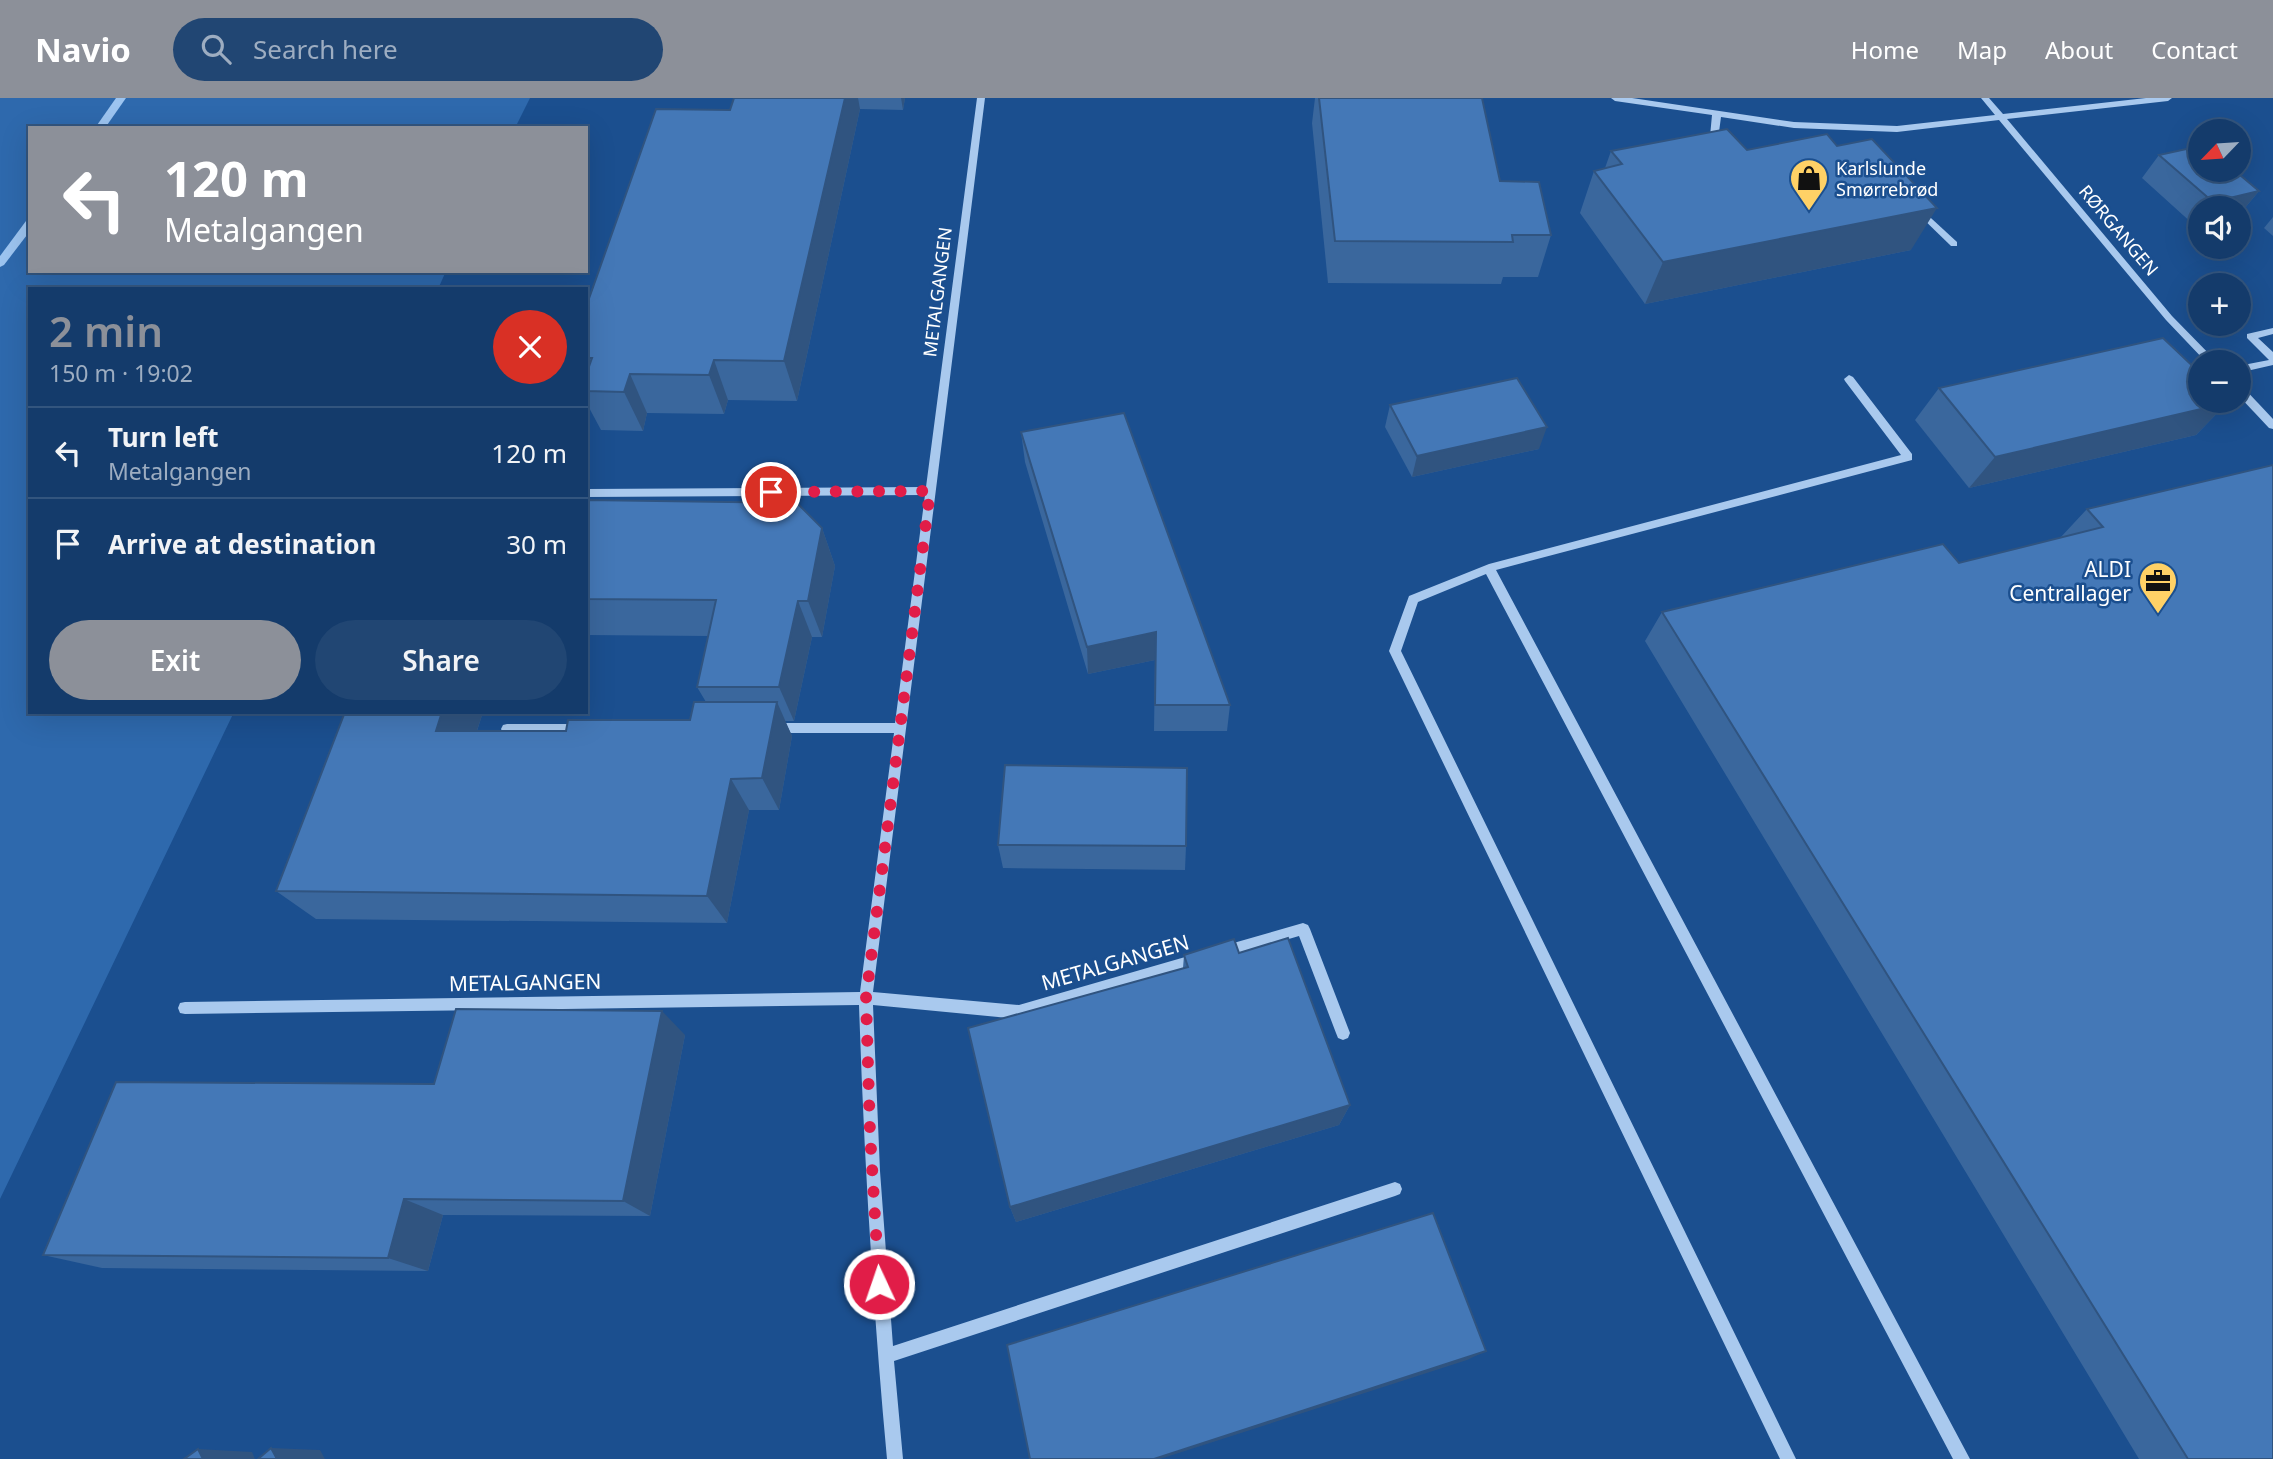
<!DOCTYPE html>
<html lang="en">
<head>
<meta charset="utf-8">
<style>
  body { margin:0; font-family:"Noto Sans",sans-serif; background:#214673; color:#f1f3f6; height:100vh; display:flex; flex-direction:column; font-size:26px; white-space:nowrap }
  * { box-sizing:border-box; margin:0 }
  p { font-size:23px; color:#9dadc1 }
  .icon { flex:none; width:38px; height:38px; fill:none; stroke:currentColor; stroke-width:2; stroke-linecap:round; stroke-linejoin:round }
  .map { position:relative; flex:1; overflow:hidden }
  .sheet { position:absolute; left:28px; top:189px; width:560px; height:427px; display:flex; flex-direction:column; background:#143b6b; border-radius:0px; box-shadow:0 7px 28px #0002,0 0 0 2px #33557e }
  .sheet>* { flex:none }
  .banner { position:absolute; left:28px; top:28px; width:560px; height:147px; border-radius:0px; box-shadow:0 7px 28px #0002,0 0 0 2px #33557e; background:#8c9099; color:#fff; overflow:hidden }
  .needle { width:46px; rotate:245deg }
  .fabs { position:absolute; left:2188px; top:21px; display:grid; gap:14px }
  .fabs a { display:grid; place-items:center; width:63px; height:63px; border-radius:50%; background:#143b6b; box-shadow:0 7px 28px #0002,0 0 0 2px #33557e; font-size:35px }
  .pin { position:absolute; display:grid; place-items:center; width:60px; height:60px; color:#fff; margin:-30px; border:4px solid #fff; border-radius:50%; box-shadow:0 2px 7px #0007 }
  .me { position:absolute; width:77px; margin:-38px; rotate:357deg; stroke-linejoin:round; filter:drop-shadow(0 0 5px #0008) }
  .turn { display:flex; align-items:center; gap:24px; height:147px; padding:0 21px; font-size:32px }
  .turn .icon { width:91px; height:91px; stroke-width:2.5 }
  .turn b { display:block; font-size:49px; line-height:60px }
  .round { display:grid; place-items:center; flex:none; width:74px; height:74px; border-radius:37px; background:#214673 }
  .summary { display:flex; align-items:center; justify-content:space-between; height:119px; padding:0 21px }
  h1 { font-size:42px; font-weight:600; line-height:52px; color:#8c9099 }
  .primary-button { display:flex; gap:14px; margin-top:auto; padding:14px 21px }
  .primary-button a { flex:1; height:80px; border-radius:42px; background:#8c9099; color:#fff; font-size:28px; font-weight:600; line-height:80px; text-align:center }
  .primary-button a+a { background:#214673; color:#f1f3f6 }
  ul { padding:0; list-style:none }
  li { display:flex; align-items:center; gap:21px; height:91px; padding:0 21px; border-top:2px solid #33557e }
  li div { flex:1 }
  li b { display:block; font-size:26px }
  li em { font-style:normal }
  header { display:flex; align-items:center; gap:42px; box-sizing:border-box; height:98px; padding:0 35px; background:#8c9099; color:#fff }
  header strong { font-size:33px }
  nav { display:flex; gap:38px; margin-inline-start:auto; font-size:24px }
  .search { width:490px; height:63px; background:#214673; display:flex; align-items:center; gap:18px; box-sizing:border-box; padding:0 24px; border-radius:38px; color:#9dadc1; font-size:26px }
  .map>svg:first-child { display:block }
  .green { fill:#2e69ad }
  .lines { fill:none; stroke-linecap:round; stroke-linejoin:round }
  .stream { fill:#9cc4f0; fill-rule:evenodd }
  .minor { fill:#a9c9ee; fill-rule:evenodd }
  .wall { fill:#3a679d }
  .shaded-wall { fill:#305480 }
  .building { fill:#4478b7; stroke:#305480; stroke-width:2 }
  .route { stroke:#e11d48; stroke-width:12; stroke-dasharray:0 21.6 }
  .labels { text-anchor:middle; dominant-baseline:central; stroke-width:5; stroke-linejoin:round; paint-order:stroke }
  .far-poi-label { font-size:18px; fill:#fff; stroke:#1b4f8f; text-anchor:start }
  .far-street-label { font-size:18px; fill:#fff; stroke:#1b4f8f }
  .poi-label { font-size:21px; fill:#fff; stroke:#1b4f8f; text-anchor:end }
  .street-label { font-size:21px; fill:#fff; stroke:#1b4f8f }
</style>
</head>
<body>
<header>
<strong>Navio</strong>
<div class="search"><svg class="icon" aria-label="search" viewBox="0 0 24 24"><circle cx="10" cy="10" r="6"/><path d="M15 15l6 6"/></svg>Search here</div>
<nav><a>Home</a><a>Map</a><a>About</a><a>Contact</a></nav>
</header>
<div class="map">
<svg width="2273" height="1361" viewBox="0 0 2273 1361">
  <rect width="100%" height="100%" fill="#1b4f8f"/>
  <!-- green -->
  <path class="green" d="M 0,0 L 530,0 L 515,30 L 30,30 L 30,173 L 446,173 L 438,191 L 30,191 L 30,614 L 234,614 L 0,1101 Z"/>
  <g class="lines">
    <!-- stream -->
    <g class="stream">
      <path d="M 116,0 L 126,0 L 105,30 L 95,30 Z"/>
      <path d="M 30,122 L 30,133 L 4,167 L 0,169 L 0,158 L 26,123 Z"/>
    </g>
    <!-- minor -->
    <g class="minor">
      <path d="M 977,0 L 985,0 L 873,894 L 1019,907 L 1199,855 L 1204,857 L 1206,861 L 1204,865 L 1199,867 L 1019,921 L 873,907 L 880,1073 L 893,1248 L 1395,1084 L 1400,1086 L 1402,1091 L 1400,1096 L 1395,1098 L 894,1263 L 903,1361 L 887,1361 C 873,1210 864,1059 859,907 L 185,916 L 180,915 L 178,910 L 180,905 L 185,904 L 860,894 L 894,635 L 774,635 L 770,634 L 768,630 L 770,626 L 774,625 L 895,625 L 925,397 L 586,399 L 586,391 L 926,389 Z"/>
      <path d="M 1611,0 L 1632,0 L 1794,24 L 1897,28 L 1995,17 L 1981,0 L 1989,0 L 2003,16 L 2146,0 L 2172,0 L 2168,3 L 2007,21 L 2172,218 L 2217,264 L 2206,264 L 2166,222 L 1999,22 L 1897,34 L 1794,30 L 1721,19 L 1717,49 L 1713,52 L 1709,49 L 1712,17 L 1615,3 Z"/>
      <path d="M 1919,109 L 1957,144 L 1957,148 L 1951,148 L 1916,114 L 1916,110 Z"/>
      <path d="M 2273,230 L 2273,236 L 2258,240 L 2273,254 L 2273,267 L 2238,275 L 2238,268 L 2269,262 L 2247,240 L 2247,236 Z"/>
      <path d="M 1849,277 L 1853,279 L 1912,356 L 1912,362 L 1496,472 L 1970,1361 L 1953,1361 L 1486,476 L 1418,504 L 1401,553 L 1796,1361 L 1780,1361 L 1389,553 L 1409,498 L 1489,466 L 1901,357 L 1845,283 L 1844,281 Z"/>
      <path d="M 2238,288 L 2242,288 L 2273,321 L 2273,331 L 2269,330 L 2238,297 Z"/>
      <path d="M 507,626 L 581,626 L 585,627 L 587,631 L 585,635 L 581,636 L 507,636 L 503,635 L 501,631 L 503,627 Z"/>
      <path d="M 1303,825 L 1308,827 L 1310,831 L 1350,935 L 1348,940 L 1343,942 L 1338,940 L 1336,935 L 1299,838 L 1223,860 L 1218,858 L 1216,854 L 1218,850 L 1223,848 Z"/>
    </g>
  </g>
  <!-- wall -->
  <g class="wall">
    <path d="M 734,0 L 905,0 L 903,12 L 860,11 L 797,303 L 728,302 L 724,316 L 647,315 L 643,333 L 601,332 L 586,304 L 586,209 L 730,12 Z"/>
    <path d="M 1315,0 L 1482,0 L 1500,83 L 1551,137 L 1538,179 L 1503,179 L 1501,186 L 1328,185 L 1312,25 Z"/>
    <path d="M 2200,48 L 2200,72 L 2234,72 L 2259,93 L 2239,117 L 2238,117 L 2238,110 L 2200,110 L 2200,126 L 2194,127 L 2142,80 L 2159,57 Z"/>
    <path d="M 1747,52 L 1911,152 L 1645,206 L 1580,115 L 1594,73 L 1605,70 L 1611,53 Z"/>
    <path d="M 2273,119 L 2273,138 L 2264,130 Z"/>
    <path d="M 1939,290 L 2227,305 L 2196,337 L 1969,390 L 1915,322 Z"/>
    <path d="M 1390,307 L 1539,351 L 1412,379 L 1385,329 Z"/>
    <path d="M 1021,334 L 1230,607 L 1227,633 L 1154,633 L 1155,562 L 1088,576 L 1025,364 Z"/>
    <path d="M 2273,367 L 2273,1361 L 2139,1361 L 1645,543 L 1662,514 L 1959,465 L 2060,440 L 2087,411 Z"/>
    <path d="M 586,402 L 822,430 L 835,468 L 822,539 L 812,539 L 794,623 L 785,623 L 792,638 L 779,712 L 749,712 L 727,825 L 316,821 L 276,793 L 345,614 L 483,614 L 477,633 L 566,633 L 690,622 L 706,604 L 697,589 L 708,538 L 586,537 Z"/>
    <path d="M 998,747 L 1186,748 L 1185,772 L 1003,770 Z"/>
    <path d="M 1239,855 L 1350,1007 L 1339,1027 L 1016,1124 L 1010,1109 L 1183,870 L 1184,857 Z"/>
    <path d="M 685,937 L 650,1118 L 443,1117 L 428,1173 L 102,1170 L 43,1157 Z"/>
  </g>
  <!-- shaded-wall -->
  <g class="shaded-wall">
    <path d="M 845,0 L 858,0 L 860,11 L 797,303 L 784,263 Z"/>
    <path d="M 901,0 L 905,0 L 903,12 Z"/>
    <path d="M 2259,93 L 2239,117 L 2238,117 L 2238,110 L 2208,110 L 2213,104 Z"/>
    <path d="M 1937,110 L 1911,152 L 1645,206 L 1663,164 Z"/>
    <path d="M 2200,120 L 2200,126 L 2194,127 Z"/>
    <path d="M 714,262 L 728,302 L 724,316 L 709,277 Z"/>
    <path d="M 630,276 L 647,315 L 643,333 L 624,294 Z"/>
    <path d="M 2227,305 L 2196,337 L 1969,390 L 1995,359 Z"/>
    <path d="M 1547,329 L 1539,351 L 1412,379 L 1417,358 Z"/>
    <path d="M 822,430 L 835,468 L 822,539 L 808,503 Z"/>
    <path d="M 798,503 L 812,539 L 794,623 L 779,589 Z"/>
    <path d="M 1156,534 L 1155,562 L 1088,576 L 1087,549 Z"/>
    <path d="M 777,604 L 792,638 L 779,712 L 762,680 Z"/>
    <path d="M 442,614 L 483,614 L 466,666 L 436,633 Z"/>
    <path d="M 731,681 L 749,712 L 727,825 L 707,798 Z"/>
    <path d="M 662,913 L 685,937 L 650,1118 L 623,1103 Z"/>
    <path d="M 1350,1007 L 1339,1027 L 1016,1124 L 1010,1109 Z"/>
    <path d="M 404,1101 L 443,1117 L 428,1173 L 388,1160 Z"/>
    <path d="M 1486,1253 L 1467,1262 L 1160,1361 L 1154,1361 Z"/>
    <path d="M 271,1350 L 320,1352 L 325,1361 L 277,1361 Z"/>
    <path d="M 198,1351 L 252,1354 L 255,1361 L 203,1361 Z"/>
  </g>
  <!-- building -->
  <g class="building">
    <path d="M 734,0 L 845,0 L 784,263 L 714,262 L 709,277 L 630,276 L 624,294 L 586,293 L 586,277 L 592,260 L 586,260 L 586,209 L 656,11 L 730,12 Z"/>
    <path d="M 1319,0 L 1482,0 L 1500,83 L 1539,84 L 1551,137 L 1512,137 L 1513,144 L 1335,143 Z"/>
    <path d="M 1727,31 L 1747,52 L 1827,36 L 1837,48 L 1872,41 L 1937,110 L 1663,164 L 1594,73 L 1622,66 L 1611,53 Z"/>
    <path d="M 2200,48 L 2200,72 L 2234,72 L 2259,93 L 2213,104 L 2159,57 Z"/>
    <path d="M 2163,240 L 2200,275 L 2200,303 L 2225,303 L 2227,305 L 1995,359 L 1939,290 Z"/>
    <path d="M 1517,280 L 1547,329 L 1417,358 L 1390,307 Z"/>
    <path d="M 1124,315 L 1230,607 L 1155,607 L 1156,534 L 1087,549 L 1021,334 Z"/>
    <path d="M 2273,367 L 2273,1361 L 2188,1361 L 1662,514 L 1943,446 L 1959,465 L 2103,429 L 2087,411 Z"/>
    <path d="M 586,402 L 797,405 L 822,430 L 808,503 L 798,503 L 779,589 L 697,589 L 716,502 L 586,501 Z"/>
    <path d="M 694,604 L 777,604 L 762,680 L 731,681 L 707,798 L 276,793 L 345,614 L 442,614 L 436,633 L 566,633 L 568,622 L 690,622 Z"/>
    <path d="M 1005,667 L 1187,670 L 1186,748 L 998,747 Z"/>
    <path d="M 1288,840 L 1350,1007 L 1010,1109 L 968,930 L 1188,869 L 1184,857 L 1234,841 L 1239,855 Z"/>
    <path d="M 456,911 L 662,913 L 623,1103 L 404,1101 L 388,1160 L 43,1157 L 116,984 L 434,986 Z"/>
    <path d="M 1433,1115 L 1486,1253 L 1154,1361 L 1030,1361 L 1007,1247 Z"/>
    <path d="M 271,1350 L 277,1361 L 258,1361 Z"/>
    <path d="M 198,1351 L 203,1361 L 184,1361 Z"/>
  </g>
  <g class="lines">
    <!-- route -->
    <path class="route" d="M 771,394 L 930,393 L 866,900 L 870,1035 L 879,1186"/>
  </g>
  <!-- icons -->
  <defs>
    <symbol id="shop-pin" viewBox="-11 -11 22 30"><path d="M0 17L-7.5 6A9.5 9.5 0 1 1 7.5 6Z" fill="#ffd166" stroke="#1b4f8f"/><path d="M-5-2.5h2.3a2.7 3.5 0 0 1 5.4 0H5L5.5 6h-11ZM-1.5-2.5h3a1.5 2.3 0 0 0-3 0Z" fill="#111"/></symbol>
    <symbol id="office-pin" viewBox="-11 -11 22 30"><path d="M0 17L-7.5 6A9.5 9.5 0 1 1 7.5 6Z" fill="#ffd166" stroke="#1b4f8f"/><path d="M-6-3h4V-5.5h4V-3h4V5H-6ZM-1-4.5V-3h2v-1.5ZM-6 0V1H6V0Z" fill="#111"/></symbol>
  </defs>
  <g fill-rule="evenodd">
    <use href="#shop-pin" x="1787" y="58" width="44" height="60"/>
    <use href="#office-pin" x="2136" y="461" width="44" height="60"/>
  </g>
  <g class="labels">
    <!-- far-poi labels -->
    <g class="far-poi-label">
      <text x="1836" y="70">Karlslunde<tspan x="1836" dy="21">Smørrebrød</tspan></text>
    </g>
    <!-- far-street labels -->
    <g class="far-street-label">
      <text transform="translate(2119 132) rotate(50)">RØRGANGEN</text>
      <text transform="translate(937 194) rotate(-83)">METALGANGEN</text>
    </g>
    <!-- poi labels -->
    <g class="poi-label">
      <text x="2131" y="471">ALDI<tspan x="2131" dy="24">Centrallager</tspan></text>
    </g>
    <!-- street labels -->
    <g class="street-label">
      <text transform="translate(1115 864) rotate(-16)">METALGANGEN</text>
      <text transform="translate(525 884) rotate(-1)">METALGANGEN</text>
    </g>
  </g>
</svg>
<div class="fabs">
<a><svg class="needle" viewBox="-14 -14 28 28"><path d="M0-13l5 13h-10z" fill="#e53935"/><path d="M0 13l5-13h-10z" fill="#9dadc1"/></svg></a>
<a><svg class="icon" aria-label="sound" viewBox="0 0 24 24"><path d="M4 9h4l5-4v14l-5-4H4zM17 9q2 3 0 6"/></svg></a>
<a>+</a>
<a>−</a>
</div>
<div class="pin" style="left:771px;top:394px;background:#d93025"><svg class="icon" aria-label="arrive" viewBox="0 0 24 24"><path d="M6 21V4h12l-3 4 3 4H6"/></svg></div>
<svg class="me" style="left:879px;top:1186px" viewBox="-20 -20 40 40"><circle r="17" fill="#e11d48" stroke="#fff" stroke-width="3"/><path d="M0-11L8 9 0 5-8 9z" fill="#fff"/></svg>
<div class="banner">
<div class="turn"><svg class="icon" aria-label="left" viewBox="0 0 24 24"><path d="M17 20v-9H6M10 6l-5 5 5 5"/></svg><div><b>120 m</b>Metalgangen</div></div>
</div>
<section class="sheet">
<div class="summary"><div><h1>2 min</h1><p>150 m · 19:02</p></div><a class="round" style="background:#d93025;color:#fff"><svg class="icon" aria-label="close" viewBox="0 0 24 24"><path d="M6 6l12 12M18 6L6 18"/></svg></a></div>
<ul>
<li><svg class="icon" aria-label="left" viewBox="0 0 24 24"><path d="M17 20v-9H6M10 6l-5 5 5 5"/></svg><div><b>Turn left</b><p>Metalgangen</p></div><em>120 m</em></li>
<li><svg class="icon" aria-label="arrive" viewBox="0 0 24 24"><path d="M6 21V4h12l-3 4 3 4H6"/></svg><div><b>Arrive at destination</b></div><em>30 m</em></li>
</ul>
<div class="primary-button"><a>Exit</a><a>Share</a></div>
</section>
</div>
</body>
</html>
